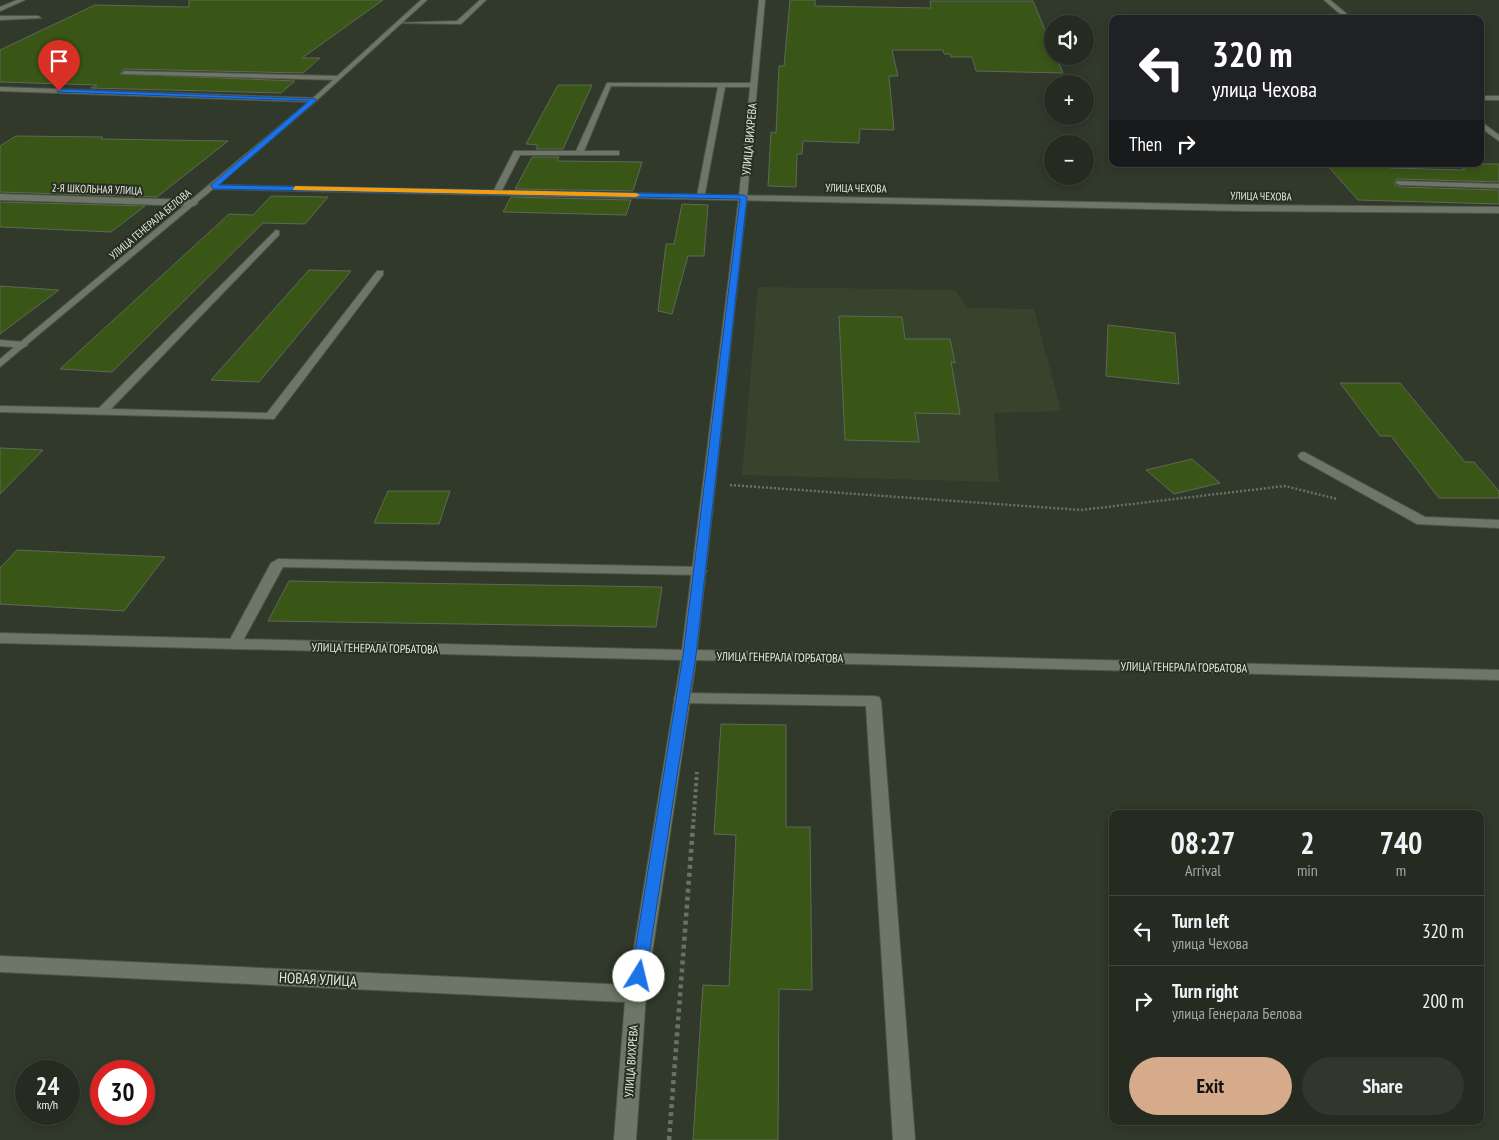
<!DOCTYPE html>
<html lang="en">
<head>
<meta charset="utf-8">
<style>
  body { margin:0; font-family:"PT Sans Narrow",sans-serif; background:#31372d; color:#f1f3f6; height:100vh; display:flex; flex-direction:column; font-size:19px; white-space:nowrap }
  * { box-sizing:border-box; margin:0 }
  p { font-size:16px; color:#a3a7a5 }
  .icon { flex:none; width:28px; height:28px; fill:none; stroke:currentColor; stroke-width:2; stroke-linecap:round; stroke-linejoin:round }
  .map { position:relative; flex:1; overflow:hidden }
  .details { position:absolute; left:1109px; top:810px; width:375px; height:315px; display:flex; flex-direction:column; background:#252b20; border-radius:10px; box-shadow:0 2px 8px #0003,0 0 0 1px #42473e }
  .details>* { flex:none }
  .hud { position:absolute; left:1109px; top:15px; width:375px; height:152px; border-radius:10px; box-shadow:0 2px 8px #0003,0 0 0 1px #42473e; background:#202124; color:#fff; overflow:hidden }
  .buttons { position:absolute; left:1044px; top:15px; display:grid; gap:10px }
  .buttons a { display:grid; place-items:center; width:50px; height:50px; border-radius:50%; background:#252b20; box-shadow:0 2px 8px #0003,0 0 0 1px #42473e; font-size:25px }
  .speed { position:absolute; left:15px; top:1060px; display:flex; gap:10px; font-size:25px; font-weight:700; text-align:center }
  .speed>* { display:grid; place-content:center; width:65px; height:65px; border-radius:50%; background:#252b20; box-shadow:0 2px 8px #0003,0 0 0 1px #42473e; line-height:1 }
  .speed small { font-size:12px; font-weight:400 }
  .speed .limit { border:8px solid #d22; background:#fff; color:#111 }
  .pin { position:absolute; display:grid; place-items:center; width:42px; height:42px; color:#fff; margin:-51px -21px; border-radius:50% 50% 50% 0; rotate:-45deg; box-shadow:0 0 5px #0007 }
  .pin .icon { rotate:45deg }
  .me { position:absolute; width:55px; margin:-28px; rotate:9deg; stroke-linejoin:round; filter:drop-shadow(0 0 4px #0008) }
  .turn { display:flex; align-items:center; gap:18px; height:105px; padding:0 20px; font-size:22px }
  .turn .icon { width:65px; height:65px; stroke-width:2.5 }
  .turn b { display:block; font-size:35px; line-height:42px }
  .then { display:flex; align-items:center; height:48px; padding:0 20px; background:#0003; gap:10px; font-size:19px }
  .eta { display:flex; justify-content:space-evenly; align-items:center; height:85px; text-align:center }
  .eta b { font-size:30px; font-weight:700; line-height:35px }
  .button { display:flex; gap:10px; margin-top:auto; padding:10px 20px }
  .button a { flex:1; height:58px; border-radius:30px; background:#d6ab8b; color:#111; font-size:20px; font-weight:700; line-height:58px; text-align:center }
  .button a+a { background:#31372d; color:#f1f3f6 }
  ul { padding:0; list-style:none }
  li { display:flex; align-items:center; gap:15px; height:70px; padding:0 20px; border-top:1px solid #42473e }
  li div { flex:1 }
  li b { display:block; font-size:19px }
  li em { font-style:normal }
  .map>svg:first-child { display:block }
  .built { fill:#38432e }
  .building { fill:#395617; stroke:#5f6858 }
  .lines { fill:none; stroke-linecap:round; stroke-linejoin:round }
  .service-casing { stroke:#4e5448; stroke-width:2 }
  .minor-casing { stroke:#4e5448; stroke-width:2 }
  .tertiary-casing { stroke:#4e5448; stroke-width:2 }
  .path-far2 { stroke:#6b7265; stroke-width:2.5; stroke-dasharray:2 2; stroke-linecap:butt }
  .path-far1 { stroke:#6b7265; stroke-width:4; stroke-dasharray:3 3; stroke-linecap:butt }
  .path { stroke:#6b7265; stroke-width:4.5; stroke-dasharray:4 4; stroke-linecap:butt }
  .service { fill:#6e7767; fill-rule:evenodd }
  .minor { fill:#6e7767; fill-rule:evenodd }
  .tertiary { fill:#6e7767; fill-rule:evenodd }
  .route { fill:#1a73e8; stroke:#114b97 }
  .slow { fill:#f59e0b }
  .labels { text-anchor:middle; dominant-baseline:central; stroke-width:4; stroke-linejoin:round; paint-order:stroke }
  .far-street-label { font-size:11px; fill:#e4e9e0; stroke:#272f21 }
  .street-label { font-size:12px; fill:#e4e9e0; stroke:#272f21 }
  .near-street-label { font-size:15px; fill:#e4e9e0; stroke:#272f21 }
</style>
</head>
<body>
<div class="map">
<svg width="1499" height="1140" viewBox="0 0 1499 1140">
  <rect width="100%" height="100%" fill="#31392b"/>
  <!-- built -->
  <path class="built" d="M 758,287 L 955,290 L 968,308 L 1034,309 L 1061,411 L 994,413 L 999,482 L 742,475 Z"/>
  <!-- building -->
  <g class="building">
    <path d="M 189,0 L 383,0 L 302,58 L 320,58 L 303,73 L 124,69 L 120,74 L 295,81 L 281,93 L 91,88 L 97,85 L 0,82 L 0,50 L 95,5 L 189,7 Z"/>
    <path d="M 790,0 L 815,0 L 815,6 L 931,8 L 930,1 L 1033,1 L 1052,47 L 1052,56 L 1056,56 L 1063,73 L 976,71 L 972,57 L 951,57 L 950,54 L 944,54 L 943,50 L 892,50 L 898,76 L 889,76 L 894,130 L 860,129 L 859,143 L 803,141 L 802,154 L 797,154 L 796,187 L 768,186 L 771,132 L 776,133 L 779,66 L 784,66 Z"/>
    <path d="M 558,85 L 592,85 L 563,149 L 536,149 L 538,145 L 526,144 Z"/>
    <path d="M 16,136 L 103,137 L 101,139 L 228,141 L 157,197 L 0,192 L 0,146 Z"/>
    <path d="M 532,157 L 559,157 L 557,161 L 642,162 L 633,191 L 515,189 Z"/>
    <path d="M 1326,164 L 1386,164 L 1390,168 L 1465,170 L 1458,164 L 1499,164 L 1499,182 L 1397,179 L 1394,184 L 1400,187 L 1499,190 L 1499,204 L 1358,200 Z"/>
    <path d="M 271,196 L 328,197 L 305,224 L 263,223 L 112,372 L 60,369 L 229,214 L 253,215 Z"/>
    <path d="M 511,197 L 631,200 L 626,215 L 503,212 Z"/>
    <path d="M 0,202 L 145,206 L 111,232 L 0,227 Z"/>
    <path d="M 682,204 L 708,205 L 704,256 L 688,256 L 672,314 L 658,311 L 666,244 L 674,244 Z"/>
    <path d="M 309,270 L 351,271 L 259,382 L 211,380 Z"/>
    <path d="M 0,286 L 59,290 L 0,334 Z"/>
    <path d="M 839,316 L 902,317 L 905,339 L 950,339 L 955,363 L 951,362 L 960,414 L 915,413 L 919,442 L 845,440 Z"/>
    <path d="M 1108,325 L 1175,333 L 1179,384 L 1106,376 Z"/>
    <path d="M 1340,383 L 1400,383 L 1465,462 L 1474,462 L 1499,491 L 1499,498 L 1439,498 L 1391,436 L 1380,436 Z"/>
    <path d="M 0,448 L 43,450 L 0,494 Z"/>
    <path d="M 1192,459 L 1220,483 L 1174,494 L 1146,470 Z"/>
    <path d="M 388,491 L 450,491 L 439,524 L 374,523 Z"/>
    <path d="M 17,550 L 165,557 L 124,611 L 0,604 L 0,568 Z"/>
    <path d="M 289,581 L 342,582 L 662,587 L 656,627 L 268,621 Z"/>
    <path d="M 721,724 L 786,725 L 786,827 L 810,827 L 812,990 L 779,989 L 778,1140 L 693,1140 L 703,985 L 729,986 L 736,835 L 714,834 Z"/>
  </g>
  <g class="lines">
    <defs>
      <g id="service">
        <path d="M 480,0 L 486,0 L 461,24 L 396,23 L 457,21 Z"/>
        <path d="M 0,16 L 38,16 L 41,18 L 0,20 Z"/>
        <path d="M 124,71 L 338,76 L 341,78 L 338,80 L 122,74 Z"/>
        <path d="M 607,83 L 754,83 L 757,85 L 754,87 L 725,87 L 704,198 L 697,196 L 718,87 L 611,86 L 584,151 L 619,151 L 619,155 L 520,155 L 501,192 L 494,194 L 493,192 L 514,151 L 576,151 Z"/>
        <rect x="1480" y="96" width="19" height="4"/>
        <path d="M 1397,181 L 1499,184 L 1499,188 L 1400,185 L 1396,183 Z"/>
        <path d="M 276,230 L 279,231 L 279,235 L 111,409 L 267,413 L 377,271 L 383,271 L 383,275 L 274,419 L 0,412 L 0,406 L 99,408 Z"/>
        <path d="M 1304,452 L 1425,517 L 1499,520 L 1499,528 L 1417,524 L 1300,459 L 1298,456 L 1300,453 Z"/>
        <path d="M 278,559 L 700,567 L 707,571 L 700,575 L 283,567 L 239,648 L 229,648 L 227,645 L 271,563 Z"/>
        <path d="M 682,693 L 873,696 L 879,697 L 881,701 L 915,1140 L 893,1140 L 866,706 L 682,703 L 676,702 L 674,698 L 676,694 Z"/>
      </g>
      <g id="minor">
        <path d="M 17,0 L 25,0 L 0,11 L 0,7 Z"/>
        <path d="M 759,0 L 765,0 L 747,197 L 697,650 L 1499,670 L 1499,680 L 696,660 L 646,994 L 636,1140 L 614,1140 L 625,1002 L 0,972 L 0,956 L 628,985 L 681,660 L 0,643 L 0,633 L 682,650 L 739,197 Z"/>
        <path d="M 1324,0 L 1330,0 L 1353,19 L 1346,19 Z"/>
        <path d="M 0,87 L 314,98 L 317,100 L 314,102 L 0,91 Z"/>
        <path d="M 1480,121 L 1499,135 L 1499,141 L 1480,127 Z"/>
        <path d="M 0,194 L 194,200 L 198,203 L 194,206 L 0,200 Z"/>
        <path d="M 0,340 L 23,342 L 28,345 L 23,348 L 0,346 Z"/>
      </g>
      <path id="tertiary" d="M 421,0 L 427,0 L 316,101 L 218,185 L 1243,205 L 1499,207 L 1499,213 L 1243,211 L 213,189 L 0,367 L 0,359 L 312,99 Z"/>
    </defs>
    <!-- service casing -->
    <use href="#service" class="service-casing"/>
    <!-- minor casing -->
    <use href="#minor" class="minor-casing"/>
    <!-- tertiary casing -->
    <use href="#tertiary" class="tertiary-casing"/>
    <!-- path-far2 -->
    <path class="path-far2" d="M 730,485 L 1081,510 L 1285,486 L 1337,499"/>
    <!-- path-far1 -->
    <path class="path-far1" d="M 693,828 L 697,772"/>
    <!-- path -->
    <path class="path" d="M 669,1140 L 693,826"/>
    <!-- service -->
    <use href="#service" class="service"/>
    <!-- minor -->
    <use href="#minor" class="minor"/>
    <!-- tertiary -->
    <use href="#tertiary" class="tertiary"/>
  </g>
  <!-- route -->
  <path class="route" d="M 59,89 L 316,99 L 316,101 L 219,185 L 743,195 L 747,197 L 696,655 L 645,981 L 639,983 L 633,981 L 631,976 L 683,655 L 740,199 L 213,189 L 211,185 L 309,101 L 57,92 Z"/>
  <!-- slow -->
  <path class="slow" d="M 295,186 L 636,193 L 640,195 L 636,197 L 293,190 Z"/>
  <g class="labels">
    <!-- far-street labels -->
    <g class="far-street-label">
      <text transform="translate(856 188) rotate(1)">УЛИЦА ЧЕХОВА</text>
      <text transform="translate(97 189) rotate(2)">2-Я ШКОЛЬНАЯ УЛИЦА</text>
      <text transform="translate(1261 196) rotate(1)">УЛИЦА ЧЕХОВА</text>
      <text transform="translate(150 224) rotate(-40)">УЛИЦА ГЕНЕРАЛА БЕЛОВА</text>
    </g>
    <!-- street labels -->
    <g class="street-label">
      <text transform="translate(749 139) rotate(-85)">УЛИЦА ВИХРЕВА</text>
      <text transform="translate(375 648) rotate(1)">УЛИЦА ГЕНЕРАЛА ГОРБАТОВА</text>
      <text transform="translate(780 657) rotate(1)">УЛИЦА ГЕНЕРАЛА ГОРБАТОВА</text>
      <text transform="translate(1184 667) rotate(1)">УЛИЦА ГЕНЕРАЛА ГОРБАТОВА</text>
      <text transform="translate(631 1061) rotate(-86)">УЛИЦА ВИХРЕВА</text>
    </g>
    <!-- near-street labels -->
    <g class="near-street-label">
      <text transform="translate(318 979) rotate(3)">НОВАЯ УЛИЦА</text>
    </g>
  </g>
</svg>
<div class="buttons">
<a><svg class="icon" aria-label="sound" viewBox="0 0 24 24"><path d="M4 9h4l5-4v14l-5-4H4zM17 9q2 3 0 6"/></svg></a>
<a>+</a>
<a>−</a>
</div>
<div class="speed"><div>24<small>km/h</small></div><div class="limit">30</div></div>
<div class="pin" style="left:59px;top:91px;background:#d93025"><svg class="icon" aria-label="arrive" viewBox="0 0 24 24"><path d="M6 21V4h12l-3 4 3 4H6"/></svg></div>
<svg class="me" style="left:639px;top:976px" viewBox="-20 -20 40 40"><circle r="19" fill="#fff"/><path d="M0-13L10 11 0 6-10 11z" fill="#1a73e8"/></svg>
<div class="hud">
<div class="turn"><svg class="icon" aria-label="left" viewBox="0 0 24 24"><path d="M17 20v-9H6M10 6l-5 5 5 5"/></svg><div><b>320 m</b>улица Чехова</div></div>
<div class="then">Then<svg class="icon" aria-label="right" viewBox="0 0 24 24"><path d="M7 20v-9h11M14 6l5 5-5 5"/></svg></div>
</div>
<section class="details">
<div class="eta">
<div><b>08:27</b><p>Arrival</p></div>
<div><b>2</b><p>min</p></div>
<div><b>740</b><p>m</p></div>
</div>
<ul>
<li><svg class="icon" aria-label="left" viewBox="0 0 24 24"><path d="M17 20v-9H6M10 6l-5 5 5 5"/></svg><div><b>Turn left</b><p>улица Чехова</p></div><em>320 m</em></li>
<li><svg class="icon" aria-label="right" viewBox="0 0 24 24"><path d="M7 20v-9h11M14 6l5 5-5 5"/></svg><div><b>Turn right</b><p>улица Генерала Белова</p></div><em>200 m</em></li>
</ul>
<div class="button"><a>Exit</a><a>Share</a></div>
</section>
</div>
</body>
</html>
